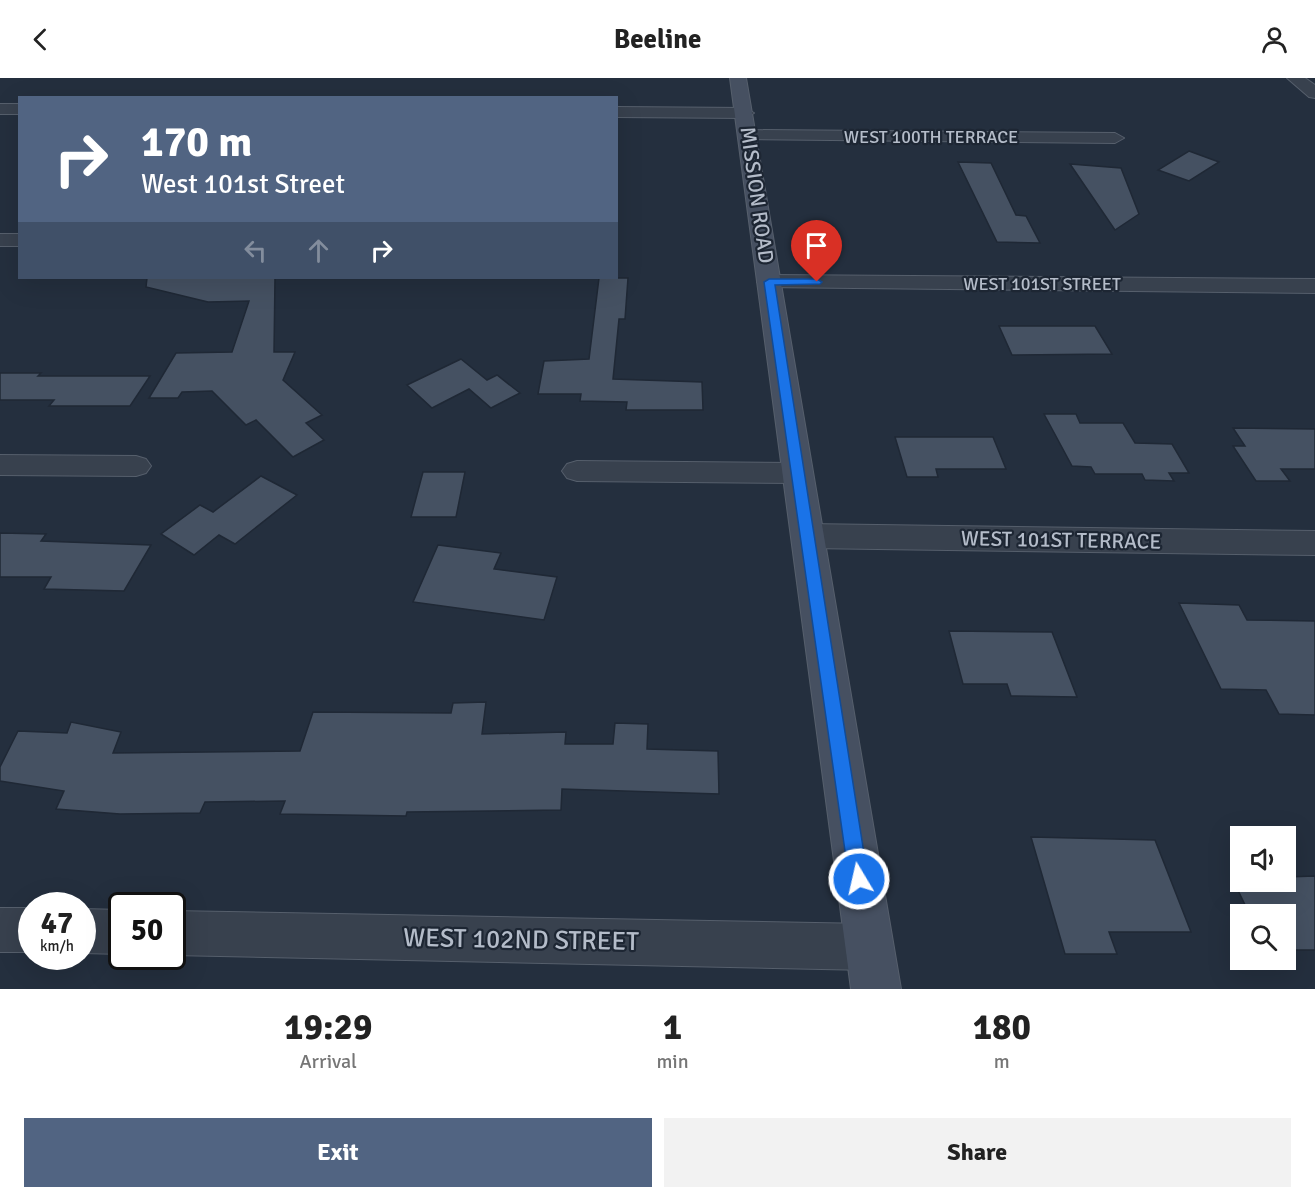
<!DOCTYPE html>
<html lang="en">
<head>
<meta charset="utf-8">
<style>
  body { margin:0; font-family:Signika,sans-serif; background:#f2f2f2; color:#222; height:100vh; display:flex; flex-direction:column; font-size:22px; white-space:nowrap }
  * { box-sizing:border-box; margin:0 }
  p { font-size:20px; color:#767676 }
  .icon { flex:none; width:33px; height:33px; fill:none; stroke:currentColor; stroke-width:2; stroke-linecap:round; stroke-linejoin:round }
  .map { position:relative; height:911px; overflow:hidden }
  .side { display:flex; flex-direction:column; background:#fff; flex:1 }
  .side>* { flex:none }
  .guide { position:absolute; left:18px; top:18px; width:600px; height:183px; border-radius:0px; box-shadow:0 6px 24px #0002; background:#516482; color:#fff; overflow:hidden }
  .tools { position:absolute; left:1230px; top:748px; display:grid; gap:12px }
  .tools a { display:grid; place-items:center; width:66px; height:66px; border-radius:0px; background:#fff; box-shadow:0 6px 24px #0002; font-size:30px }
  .speed { position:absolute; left:18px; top:814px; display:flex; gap:12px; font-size:30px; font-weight:700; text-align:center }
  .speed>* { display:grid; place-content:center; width:78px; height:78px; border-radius:50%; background:#fff; box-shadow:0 6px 24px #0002; line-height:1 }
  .speed small { font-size:15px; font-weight:400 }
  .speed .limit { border:3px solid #111; border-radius:9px; background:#fff; color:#111 }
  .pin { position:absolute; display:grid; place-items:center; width:51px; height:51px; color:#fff; margin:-62px -26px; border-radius:50% 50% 50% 0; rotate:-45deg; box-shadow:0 0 6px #0007 }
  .pin .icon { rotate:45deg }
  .me { position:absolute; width:66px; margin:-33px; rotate:351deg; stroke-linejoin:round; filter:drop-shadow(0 0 4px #0008) }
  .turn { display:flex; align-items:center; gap:21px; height:126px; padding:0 24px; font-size:27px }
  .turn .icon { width:78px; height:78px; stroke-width:2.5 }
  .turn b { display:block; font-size:42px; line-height:51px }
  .lanes { display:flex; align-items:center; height:57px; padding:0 24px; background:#0003; justify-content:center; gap:30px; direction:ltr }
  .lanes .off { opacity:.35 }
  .eta { display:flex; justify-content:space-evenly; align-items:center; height:102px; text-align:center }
  .eta b { font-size:36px; font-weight:800; line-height:42px }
  .action { display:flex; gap:12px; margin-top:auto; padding:12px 24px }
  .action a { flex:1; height:69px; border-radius:0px; background:#516482; color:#fff; font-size:24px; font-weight:800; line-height:69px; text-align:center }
  .action a+a { background:#f2f2f2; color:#222 }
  header { display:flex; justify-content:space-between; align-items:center; height:78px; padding:0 24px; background:#fff; font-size:27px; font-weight:800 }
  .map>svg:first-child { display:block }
  .building { fill:#455162; stroke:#1f2835; stroke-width:1.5 }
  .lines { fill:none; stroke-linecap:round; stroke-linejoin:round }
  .minor-casing { stroke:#565f6c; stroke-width:2 }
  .secondary-casing { stroke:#565f6c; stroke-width:2 }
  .minor { fill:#38414e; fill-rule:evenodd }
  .secondary { fill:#465061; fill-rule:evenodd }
  .route { fill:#1a73e8; stroke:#114b97; stroke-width:1.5 }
  .labels { text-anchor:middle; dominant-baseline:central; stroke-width:4.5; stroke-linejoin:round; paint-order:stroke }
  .far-street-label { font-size:18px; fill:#b4bcc9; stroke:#1d2633 }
  .street-label { font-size:21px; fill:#b4bcc9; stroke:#1d2633 }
  .near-street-label { font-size:26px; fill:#b4bcc9; stroke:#1d2633 }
</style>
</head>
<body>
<header><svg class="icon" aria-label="back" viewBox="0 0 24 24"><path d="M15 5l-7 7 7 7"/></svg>Beeline<svg class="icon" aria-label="person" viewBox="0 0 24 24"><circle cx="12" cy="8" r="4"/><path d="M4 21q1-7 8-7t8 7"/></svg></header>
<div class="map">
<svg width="1315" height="911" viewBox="0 0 1315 911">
  <rect width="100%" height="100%" fill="#242f3e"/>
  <!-- building -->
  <g class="building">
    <path d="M 1189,73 L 1219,84 L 1189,103 L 1158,92 Z"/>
    <path d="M 958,84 L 991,85 L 1016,137 L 1026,138 L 1040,165 L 997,164 Z"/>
    <path d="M 1070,86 L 1121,90 L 1139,136 L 1115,152 Z"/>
    <path d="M 147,200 L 275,200 L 274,274 L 295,274 L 283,302 L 322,337 L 306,345 L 324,362 L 293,379 L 256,342 L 246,347 L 212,313 L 182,314 L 178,320 L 149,320 L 176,275 L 232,274 L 249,223 L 208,224 L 146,209 Z"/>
    <path d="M 599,200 L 628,200 L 625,241 L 619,241 L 613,301 L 702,304 L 703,332 L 626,332 L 627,324 L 580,323 L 581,316 L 538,316 L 544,283 L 589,281 Z"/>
    <path d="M 999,248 L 1095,248 L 1112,276 L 1012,277 Z"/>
    <path d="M 461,281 L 487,302 L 497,297 L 520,315 L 491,330 L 469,311 L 432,330 L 407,307 Z"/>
    <path d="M 0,295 L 41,295 L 38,298 L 150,298 L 130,328 L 49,328 L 54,322 L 0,322 Z"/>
    <path d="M 1044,336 L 1076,336 L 1080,345 L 1123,345 L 1135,365 L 1172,366 L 1189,395 L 1169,395 L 1174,403 L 1145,402 L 1142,396 L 1095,396 L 1091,389 L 1072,388 Z"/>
    <path d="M 1233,350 L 1315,351 L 1315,391 L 1281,391 L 1290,403 L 1256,403 L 1233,368 L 1245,368 Z"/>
    <path d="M 895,359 L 993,359 L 1006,391 L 936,391 L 938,399 L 907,399 Z"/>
    <path d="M 423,394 L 465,394 L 456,439 L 411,439 Z"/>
    <path d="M 261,398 L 297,417 L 235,466 L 219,457 L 194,477 L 161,456 L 200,427 L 213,434 Z"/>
    <path d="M 0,455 L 46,456 L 41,463 L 151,467 L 124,513 L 44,511 L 51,499 L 0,499 Z"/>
    <path d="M 438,467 L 501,475 L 494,491 L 557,499 L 544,542 L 413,524 Z"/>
    <path d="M 1179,525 L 1239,527 L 1247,542 L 1315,543 L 1315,637 L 1279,636 L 1266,612 L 1221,611 Z"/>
    <path d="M 949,553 L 1052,554 L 1077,619 L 1011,618 L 1007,606 L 963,606 Z"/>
    <path d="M 486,624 L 482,656 L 566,654 L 565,666 L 613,666 L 615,645 L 648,646 L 647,671 L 718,673 L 719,716 L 562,711 L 561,732 L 407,734 L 406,738 L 280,736 L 285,723 L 205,724 L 200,735 L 120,736 L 56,731 L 64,713 L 0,703 L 0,689 L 18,653 L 67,655 L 71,644 L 121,654 L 113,675 L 300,673 L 313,634 L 451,635 L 453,625 Z"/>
    <path d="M 1031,759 L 1155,762 L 1191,854 L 1109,854 L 1117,876 L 1065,876 Z"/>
    <path d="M 1315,798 L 1315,872 L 1286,872 L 1286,837 L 1250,837 L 1232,800 L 1240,800 L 1240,804 L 1286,804 L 1286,799 Z"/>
  </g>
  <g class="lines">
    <defs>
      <g id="minor">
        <path d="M 1287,0 L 1305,0 L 1315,7 L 1315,20 L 1309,19 Z"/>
        <rect x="0" y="26" width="20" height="10"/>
        <path d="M 616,29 L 745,30 L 754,35 L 745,40 L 616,39 Z"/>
        <path d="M 747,52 L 1115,55 L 1124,60 L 1115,65 L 741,61 L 738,57 L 741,53 Z"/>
        <rect x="0" y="156" width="20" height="12"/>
        <path d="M 769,197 L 1315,201 L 1315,215 L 761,209 L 757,204 L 761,199 Z"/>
        <path d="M 0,377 L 136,378 L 146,381 L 151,388 L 146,395 L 136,398 L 0,397 Z"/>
        <path d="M 577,383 L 798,385 L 808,388 L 813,395 L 808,402 L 798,405 L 577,403 L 567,400 L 562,393 L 567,386 Z"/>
        <path d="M 807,446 L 1315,453 L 1315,477 L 807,470 L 796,466 L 791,458 L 796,450 Z"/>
        <rect x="0" y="830" width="32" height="44"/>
        <path d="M 82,831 L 122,832 L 122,876 L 82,875 Z"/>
        <path d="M 172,833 L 869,846 L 885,853 L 892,869 L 885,885 L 869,892 L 172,877 Z"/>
      </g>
      <path id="secondary" d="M 730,0 L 746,0 L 901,911 L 851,911 Z"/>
    </defs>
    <!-- minor casing -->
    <use href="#minor" class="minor-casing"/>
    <!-- secondary casing -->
    <use href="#secondary" class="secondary-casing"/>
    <!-- minor -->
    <use href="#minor" class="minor"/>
    <!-- secondary -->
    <use href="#secondary" class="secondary"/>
  </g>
  <!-- route -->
  <path class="route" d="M 817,201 L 822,204 L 820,206 L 775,207 L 868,801 L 865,807 L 859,810 L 852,807 L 849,801 L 764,204 L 769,201 Z"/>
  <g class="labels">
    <!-- far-street labels -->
    <g class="far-street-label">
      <text x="931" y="59">WEST 100TH TERRACE</text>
      <text x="1042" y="206">WEST 101ST STREET</text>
    </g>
    <!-- street labels -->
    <g class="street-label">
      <text transform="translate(757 117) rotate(82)">MISSION ROAD</text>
      <text transform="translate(1061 462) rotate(1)">WEST 101ST TERRACE</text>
    </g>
    <!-- near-street labels -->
    <g class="near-street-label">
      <text transform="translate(521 862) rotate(1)">WEST 102ND STREET</text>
    </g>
  </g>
</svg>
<div class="tools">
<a><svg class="icon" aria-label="sound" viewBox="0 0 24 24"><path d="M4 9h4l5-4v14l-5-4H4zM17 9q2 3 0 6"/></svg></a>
<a><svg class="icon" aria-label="search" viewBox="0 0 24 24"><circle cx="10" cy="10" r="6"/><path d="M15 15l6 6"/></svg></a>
</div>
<div class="speed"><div>47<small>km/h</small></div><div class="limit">50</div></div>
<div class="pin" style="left:817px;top:204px;background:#d93025"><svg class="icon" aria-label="arrive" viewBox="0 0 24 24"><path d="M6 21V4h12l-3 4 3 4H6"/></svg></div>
<svg class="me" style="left:859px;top:801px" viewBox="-20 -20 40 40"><circle r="17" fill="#1a73e8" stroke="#fff" stroke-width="3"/><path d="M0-11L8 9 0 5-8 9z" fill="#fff"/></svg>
<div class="guide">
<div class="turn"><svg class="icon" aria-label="right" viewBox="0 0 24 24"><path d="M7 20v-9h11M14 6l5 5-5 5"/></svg><div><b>170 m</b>West 101st Street</div></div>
<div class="lanes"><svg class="icon off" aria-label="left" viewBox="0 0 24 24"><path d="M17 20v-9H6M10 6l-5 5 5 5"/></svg><svg class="icon off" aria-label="ahead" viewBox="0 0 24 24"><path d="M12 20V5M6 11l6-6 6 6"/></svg><svg class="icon" aria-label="right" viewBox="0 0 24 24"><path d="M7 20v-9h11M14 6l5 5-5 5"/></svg></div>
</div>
</div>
<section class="side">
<div class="eta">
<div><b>19:29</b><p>Arrival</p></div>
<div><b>1</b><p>min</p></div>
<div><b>180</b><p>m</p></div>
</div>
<div class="action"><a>Exit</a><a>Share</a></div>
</section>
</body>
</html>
